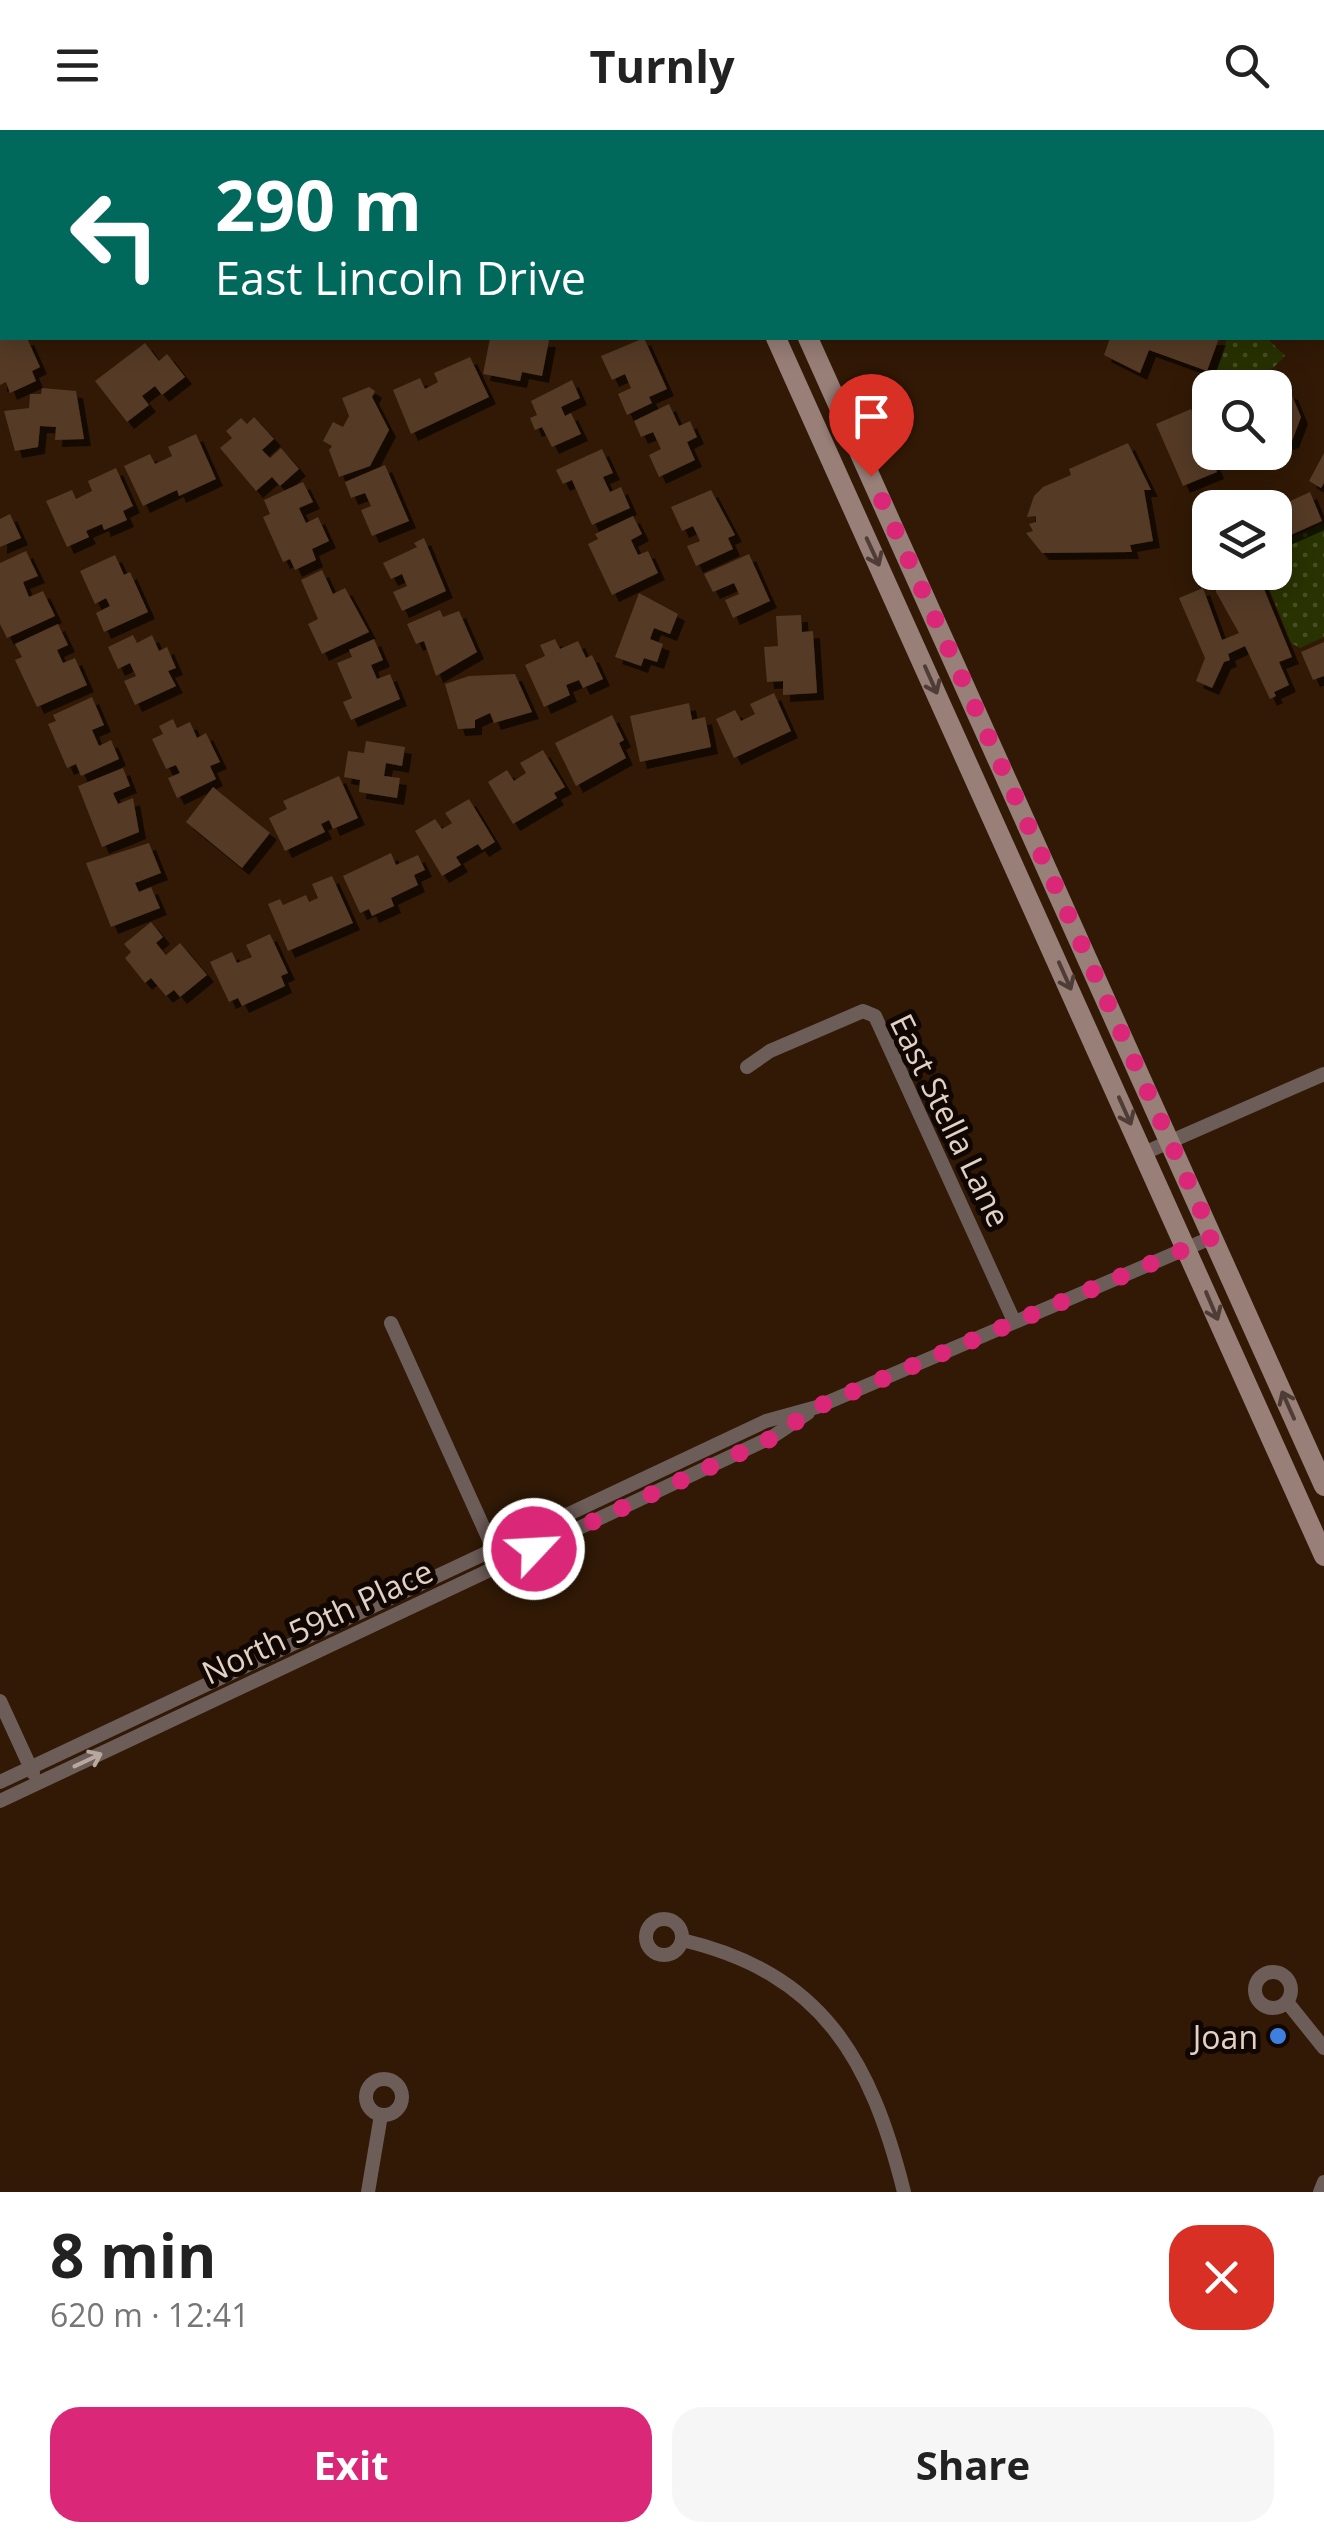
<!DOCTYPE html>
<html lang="en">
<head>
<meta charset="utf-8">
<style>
  body { margin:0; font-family:"Open Sans",sans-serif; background:#f6f6f6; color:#222; height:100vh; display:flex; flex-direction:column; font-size:38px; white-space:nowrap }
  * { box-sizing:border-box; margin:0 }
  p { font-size:32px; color:#767676 }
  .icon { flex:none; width:55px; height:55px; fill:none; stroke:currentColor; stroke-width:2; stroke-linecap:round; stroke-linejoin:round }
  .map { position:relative; height:2062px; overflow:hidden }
  .panel { display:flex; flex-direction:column; background:#fff; flex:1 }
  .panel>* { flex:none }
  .banner { position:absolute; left:0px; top:0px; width:1325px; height:210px; box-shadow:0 5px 25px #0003; background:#00695c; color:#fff; overflow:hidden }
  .buttons { position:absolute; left:1192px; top:240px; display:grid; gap:20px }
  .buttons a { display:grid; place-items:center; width:100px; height:100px; border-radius:20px; background:#fff; box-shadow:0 5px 25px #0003; font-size:50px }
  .pin { position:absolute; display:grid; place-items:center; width:85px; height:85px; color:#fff; margin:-102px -42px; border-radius:50% 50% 50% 0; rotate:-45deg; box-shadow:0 0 10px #0007 }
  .pin .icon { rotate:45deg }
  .me { position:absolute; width:110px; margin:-55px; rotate:65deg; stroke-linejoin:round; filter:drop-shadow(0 0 8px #0008) }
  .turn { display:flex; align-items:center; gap:35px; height:210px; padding:0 50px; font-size:45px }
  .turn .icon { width:130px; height:130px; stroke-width:2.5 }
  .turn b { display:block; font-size:70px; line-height:85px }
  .round { display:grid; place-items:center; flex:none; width:105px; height:105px; border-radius:30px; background:#f6f6f6 }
  .head { display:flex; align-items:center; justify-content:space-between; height:170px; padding:0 50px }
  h1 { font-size:60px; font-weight:700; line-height:75px }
  .action { display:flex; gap:20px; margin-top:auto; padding:20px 50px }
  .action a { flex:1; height:115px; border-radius:30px; background:#db2777; color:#fff; font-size:40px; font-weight:700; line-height:115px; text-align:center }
  .action a+a { background:#f6f6f6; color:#222 }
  header { display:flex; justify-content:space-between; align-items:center; height:130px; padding:0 50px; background:#fff; font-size:45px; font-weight:700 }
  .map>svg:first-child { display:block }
  .park { fill:url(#park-dots) }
  .building { fill:#543a25; filter:url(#shadow) }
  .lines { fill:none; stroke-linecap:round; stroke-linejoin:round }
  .street { stroke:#6d5d58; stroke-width:14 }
  .secondary { stroke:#987f78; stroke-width:20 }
  .oneway { stroke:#4e3d37 }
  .oneway2 { stroke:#b9a89f }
  .route { stroke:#db2777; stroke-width:18; stroke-dasharray:0 32.4 }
  .shop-dot { fill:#3f7fe0; stroke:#110702; stroke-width:4 }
  .labels { text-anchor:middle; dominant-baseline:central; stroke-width:10; stroke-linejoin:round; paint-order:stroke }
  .street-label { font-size:32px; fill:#e2d1c5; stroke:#110702 }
  .poi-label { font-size:32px; fill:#e2d1c5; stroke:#110702; text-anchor:end }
</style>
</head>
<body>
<header><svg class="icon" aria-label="menu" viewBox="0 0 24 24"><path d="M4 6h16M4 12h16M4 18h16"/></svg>Turnly<svg class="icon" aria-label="search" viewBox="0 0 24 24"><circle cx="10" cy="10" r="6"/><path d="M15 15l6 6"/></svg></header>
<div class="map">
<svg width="1324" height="2062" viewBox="0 0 1324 2062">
  <defs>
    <pattern id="park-dots" width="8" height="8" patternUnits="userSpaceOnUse" patternTransform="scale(2.5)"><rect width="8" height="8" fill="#293201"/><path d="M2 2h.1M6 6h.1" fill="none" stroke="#484f25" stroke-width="1.8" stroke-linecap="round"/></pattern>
    <filter id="shadow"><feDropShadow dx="7" dy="7" stdDeviation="0" flood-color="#0009"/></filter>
  </defs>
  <rect width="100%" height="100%" fill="#311905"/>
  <!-- park -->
  <g class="park">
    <path d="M 1227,208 L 1267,208 L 1285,226 C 1262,251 1244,258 1211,257 Z"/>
    <path d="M 1324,393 L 1324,507 L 1300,518 L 1291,513 L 1263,443 L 1275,442 L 1275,415 Z"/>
  </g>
  <!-- building -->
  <g class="building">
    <path d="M 0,208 L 27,208 L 40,237 L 32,241 L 36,251 L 10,263 L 6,252 L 0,255 Z"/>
    <path d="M 490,208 L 549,210 L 542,246 L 522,242 L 520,251 L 483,244 Z"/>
    <path d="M 644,208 L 667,259 L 649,267 L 652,273 L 627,285 L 618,264 L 631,258 L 625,244 L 612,250 L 601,226 Z"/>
    <path d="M 1110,208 L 1219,208 L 1207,241 L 1149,220 L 1140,243 L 1104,225 Z"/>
    <path d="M 145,213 L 159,231 L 167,224 L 185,247 L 162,265 L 155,256 L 142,266 L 149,275 L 127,292 L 95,251 Z"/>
    <path d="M 470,227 L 489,267 L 411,304 L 393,260 L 420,248 L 425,259 L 438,252 L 434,243 Z"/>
    <path d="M 572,250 L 580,268 L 561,277 L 565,286 L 571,283 L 581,304 L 552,317 L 542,297 L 535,300 L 530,288 L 537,285 L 531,271 Z"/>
    <path d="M 1267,252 L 1291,263 L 1301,287 L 1292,311 L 1275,317 L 1275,258 L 1254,257 Z"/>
    <path d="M 369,257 L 375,261 L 372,267 L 389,300 L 370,336 L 339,347 L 329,320 L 332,316 L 323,311 L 333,292 L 343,297 L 349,286 L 342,268 Z"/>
    <path d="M 42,258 L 76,261 L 84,309 L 55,310 L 56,297 L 40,296 L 38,317 L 15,321 L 4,281 L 29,278 L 30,264 L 41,264 Z"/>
    <path d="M 669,274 L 679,296 L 690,291 L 697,307 L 687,312 L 695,330 L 659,347 L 649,325 L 661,319 L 653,302 L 641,307 L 634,291 Z"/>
    <path d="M 1191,279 L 1217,342 L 1183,356 L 1156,294 Z"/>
    <path d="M 254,287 L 274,309 L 262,320 L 270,328 L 281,318 L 299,339 L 280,356 L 272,347 L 256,361 L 220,318 L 232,308 L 226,301 L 241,288 L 247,294 Z"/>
    <path d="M 196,304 L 216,349 L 179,366 L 177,360 L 143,376 L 124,336 L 150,324 L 155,334 L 172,326 L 168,317 Z"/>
    <path d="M 1128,313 L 1151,360 L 1144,360 L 1153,411 L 1130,415 L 1132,422 L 1042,423 L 1026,403 L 1033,401 L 1029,394 L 1036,392 L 1036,386 L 1027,387 L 1034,366 L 1043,357 L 1071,345 L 1069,339 Z"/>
    <path d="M 602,319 L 613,343 L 603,347 L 610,362 L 621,357 L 630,378 L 592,395 L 572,350 L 563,354 L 556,340 Z"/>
    <path d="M 1324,323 L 1324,353 L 1321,358 L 1309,351 Z"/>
    <path d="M 385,335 L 409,391 L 372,406 L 361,380 L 371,376 L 365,363 L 351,368 L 345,352 Z"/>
    <path d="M 116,338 L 133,376 L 123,381 L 127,390 L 104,400 L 102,394 L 86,401 L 89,407 L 67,417 L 46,371 L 72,360 L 76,369 L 92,361 L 88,351 Z"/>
    <path d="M 303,352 L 313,372 L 299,378 L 306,393 L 318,387 L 329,411 L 312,419 L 316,430 L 295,440 L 290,429 L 283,432 L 263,387 L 270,384 L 264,370 Z"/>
    <path d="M 711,360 L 735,405 L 728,408 L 733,419 L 696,436 L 687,416 L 700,411 L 693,396 L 682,401 L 671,377 Z"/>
    <path d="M 1310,362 L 1322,391 L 1275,412 L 1275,378 Z"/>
    <path d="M 1210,382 L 1210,436 L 1194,420 L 1203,411 L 1202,389 Z"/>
    <path d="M 10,384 L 21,408 L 0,417 L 0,389 Z"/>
    <path d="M 633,386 L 642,404 L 631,410 L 638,425 L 648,421 L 658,443 L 612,465 L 588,414 L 598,409 L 595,404 Z"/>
    <path d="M 424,408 L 446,461 L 402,481 L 393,462 L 407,456 L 402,444 L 391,449 L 383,433 L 417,417 L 414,413 Z"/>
    <path d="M 26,421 L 38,446 L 23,452 L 29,467 L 43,461 L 55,486 L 7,508 L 0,494 L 0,433 Z"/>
    <path d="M 749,424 L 770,471 L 733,488 L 725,470 L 739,464 L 734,453 L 713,462 L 704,444 Z"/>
    <path d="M 115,425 L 124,445 L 130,442 L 148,482 L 104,502 L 96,483 L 110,476 L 106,468 L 95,474 L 80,441 Z"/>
    <path d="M 322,440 L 333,464 L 345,458 L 369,502 L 322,524 L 308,494 L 318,489 L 301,450 Z"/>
    <path d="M 1215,442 L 1257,442 L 1292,527 L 1279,532 L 1289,555 L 1274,562 L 1276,566 L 1270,569 L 1245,516 L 1228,524 L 1230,530 L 1224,532 L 1212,558 L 1196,551 L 1205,528 L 1179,468 L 1203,458 L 1222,510 L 1239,503 L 1216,462 Z"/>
    <path d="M 639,463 L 678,484 L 670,504 L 654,498 L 650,509 L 663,514 L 657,532 L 644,528 L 641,536 L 615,527 Z"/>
    <path d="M 440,480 L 443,487 L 459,481 L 477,522 L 436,546 L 424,511 L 416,514 L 407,494 Z"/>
    <path d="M 801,485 L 802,502 L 813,501 L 817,563 L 783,565 L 783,551 L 767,552 L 764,517 L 778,516 L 776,486 Z"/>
    <path d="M 58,494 L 68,515 L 57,520 L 63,533 L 75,528 L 87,555 L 37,577 L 15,530 L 22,527 L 15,514 Z"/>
    <path d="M 133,505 L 137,513 L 152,505 L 159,521 L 167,517 L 176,538 L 168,541 L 176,556 L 135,575 L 124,551 L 136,546 L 130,533 L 118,539 L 108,517 Z"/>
    <path d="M 374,509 L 383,530 L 371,535 L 377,549 L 390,544 L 400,569 L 351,590 L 343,572 L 352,568 L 337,533 L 352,527 L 349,520 Z"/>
    <path d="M 555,509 L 560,519 L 578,511 L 586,528 L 592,525 L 603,549 L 583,558 L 579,550 L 566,555 L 570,565 L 544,577 L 525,535 L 545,526 L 540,515 Z"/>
    <path d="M 1324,512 L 1324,546 L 1313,550 L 1301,522 Z"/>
    <path d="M 515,544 L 532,582 L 494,593 L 490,583 L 475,590 L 475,598 L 458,599 L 445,554 L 469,546 Z"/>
    <path d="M 774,563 L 791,601 L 734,628 L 716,589 L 735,580 L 741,591 L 755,584 L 750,574 Z"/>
    <path d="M 92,567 L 104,595 L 92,600 L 99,616 L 111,610 L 119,629 L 81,646 L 76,634 L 67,638 L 48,594 L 56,591 L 53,585 Z"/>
    <path d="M 689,573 L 692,590 L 705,587 L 711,617 L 640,632 L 630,586 Z"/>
    <path d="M 612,585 L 624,610 L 619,613 L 626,628 L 576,656 L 555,613 Z"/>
    <path d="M 173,589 L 177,598 L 190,592 L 197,608 L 206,603 L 220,632 L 210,636 L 216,649 L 177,668 L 168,648 L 180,643 L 176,635 L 166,639 L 152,609 L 163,604 L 159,596 Z"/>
    <path d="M 366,611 L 405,617 L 402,636 L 386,633 L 384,646 L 400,648 L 397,668 L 359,662 L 360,650 L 344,647 L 348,621 L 364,623 Z"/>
    <path d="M 543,620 L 565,657 L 554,663 L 557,668 L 513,694 L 488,652 L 507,640 L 514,651 L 526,643 L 520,633 Z"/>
    <path d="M 123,638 L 130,656 L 113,663 L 118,674 L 133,668 L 139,702 L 102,717 L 78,656 Z"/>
    <path d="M 339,646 L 358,688 L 333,699 L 329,690 L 321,694 L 325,702 L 285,721 L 269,688 L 287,679 L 283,671 Z"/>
    <path d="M 213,657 L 270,703 L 242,738 L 186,692 Z"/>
    <path d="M 469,669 L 495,712 L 482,720 L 478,714 L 456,727 L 461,735 L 442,746 L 415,701 L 435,689 L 442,699 L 452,693 L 445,683 Z"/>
    <path d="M 149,713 L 161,743 L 135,753 L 139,762 L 151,757 L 160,778 L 111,797 L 86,733 Z"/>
    <path d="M 391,723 L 396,735 L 418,725 L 425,740 L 414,745 L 418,755 L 391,768 L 394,776 L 372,786 L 369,779 L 360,783 L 343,746 Z"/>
    <path d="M 332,746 L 353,793 L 288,821 L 268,774 L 280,769 L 283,775 L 306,765 L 309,772 L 318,768 L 312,754 Z"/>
    <path d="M 151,792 L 163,807 L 156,813 L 166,825 L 180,813 L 207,845 L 180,867 L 174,860 L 166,866 L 151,848 L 145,853 L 125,828 L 131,822 L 124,814 Z"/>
    <path d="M 270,804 L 288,843 L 281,846 L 285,856 L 242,876 L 238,868 L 229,872 L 210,832 L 232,822 L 237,833 L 252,827 L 246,815 Z"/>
  </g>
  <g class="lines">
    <!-- street -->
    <g class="street">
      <path d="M 744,2 L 779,2"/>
      <path d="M 885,2 L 901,0"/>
      <path d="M 747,937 L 770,921 L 863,881 L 875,886 L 1014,1191"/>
      <path d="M 1144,1023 L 1324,944"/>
      <path d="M 391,1193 L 496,1425"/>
      <path d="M 0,1571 L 33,1643"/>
      <path d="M 0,1652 L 766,1291 L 817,1277 L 1213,1107"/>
      <path d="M 0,1671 L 772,1307 L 808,1283"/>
      <circle cx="664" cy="1807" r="18"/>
      <path d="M 682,1810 C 823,1843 871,1930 904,2062"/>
      <circle cx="1273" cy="1860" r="18"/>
      <path d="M 1287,1872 L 1324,1918"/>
      <circle cx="384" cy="1967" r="18"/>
      <path d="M 368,2062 L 381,1985"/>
      <path d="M 1320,2062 L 1324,2052"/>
    </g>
    <!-- secondary -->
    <g class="secondary">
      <path d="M 683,0 L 684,2"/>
      <path d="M 715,0 L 716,2"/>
      <path d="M 776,208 L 1324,1426"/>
      <path d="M 808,208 L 1324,1356"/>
    </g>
  </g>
  <!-- one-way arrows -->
  <defs><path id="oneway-shaft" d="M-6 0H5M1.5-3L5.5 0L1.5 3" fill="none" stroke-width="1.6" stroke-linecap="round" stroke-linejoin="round" transform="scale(2.5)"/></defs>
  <g class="oneway">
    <use href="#oneway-shaft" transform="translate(873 422) rotate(65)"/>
    <use href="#oneway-shaft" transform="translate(931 550) rotate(66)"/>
    <use href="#oneway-shaft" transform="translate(1065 846) rotate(66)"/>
    <use href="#oneway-shaft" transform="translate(1125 981) rotate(66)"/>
    <use href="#oneway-shaft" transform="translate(1212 1176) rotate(67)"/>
    <use href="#oneway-shaft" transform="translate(1288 1275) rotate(-114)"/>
  </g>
  <use class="oneway2" href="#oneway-shaft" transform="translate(88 1630) rotate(-25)"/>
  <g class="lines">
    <!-- route -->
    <path class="route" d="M 534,1419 L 772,1308 L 817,1277 L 1213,1107 L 871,346"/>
  </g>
  <!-- markers -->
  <circle class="shop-dot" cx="1278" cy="1906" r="10"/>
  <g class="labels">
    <!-- street labels -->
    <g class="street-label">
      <text transform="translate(951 990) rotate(64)">East Stella Lane</text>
      <text transform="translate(317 1491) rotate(-25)">North 59th Place</text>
    </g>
    <!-- poi labels -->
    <g class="poi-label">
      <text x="1258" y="1906">Joan</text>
    </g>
  </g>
</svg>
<div class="buttons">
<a><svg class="icon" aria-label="search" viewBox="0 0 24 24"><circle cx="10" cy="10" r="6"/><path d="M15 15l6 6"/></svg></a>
<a><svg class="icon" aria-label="layers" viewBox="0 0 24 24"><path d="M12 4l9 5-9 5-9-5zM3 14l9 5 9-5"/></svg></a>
</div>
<div class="pin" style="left:871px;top:346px;background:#d93025"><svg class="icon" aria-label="arrive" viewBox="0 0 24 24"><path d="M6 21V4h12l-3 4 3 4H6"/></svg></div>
<svg class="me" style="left:534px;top:1419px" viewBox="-20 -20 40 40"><circle r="17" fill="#db2777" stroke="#fff" stroke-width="3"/><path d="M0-11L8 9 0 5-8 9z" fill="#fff"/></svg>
<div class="banner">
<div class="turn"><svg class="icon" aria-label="left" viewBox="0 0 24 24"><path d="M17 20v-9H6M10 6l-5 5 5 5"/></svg><div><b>290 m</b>East Lincoln Drive</div></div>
</div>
</div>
<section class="panel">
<div class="head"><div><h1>8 min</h1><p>620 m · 12:41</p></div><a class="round" style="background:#d93025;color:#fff"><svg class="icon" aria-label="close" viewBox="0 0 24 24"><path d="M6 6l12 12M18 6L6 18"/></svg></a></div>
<div class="action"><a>Exit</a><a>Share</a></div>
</section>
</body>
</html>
